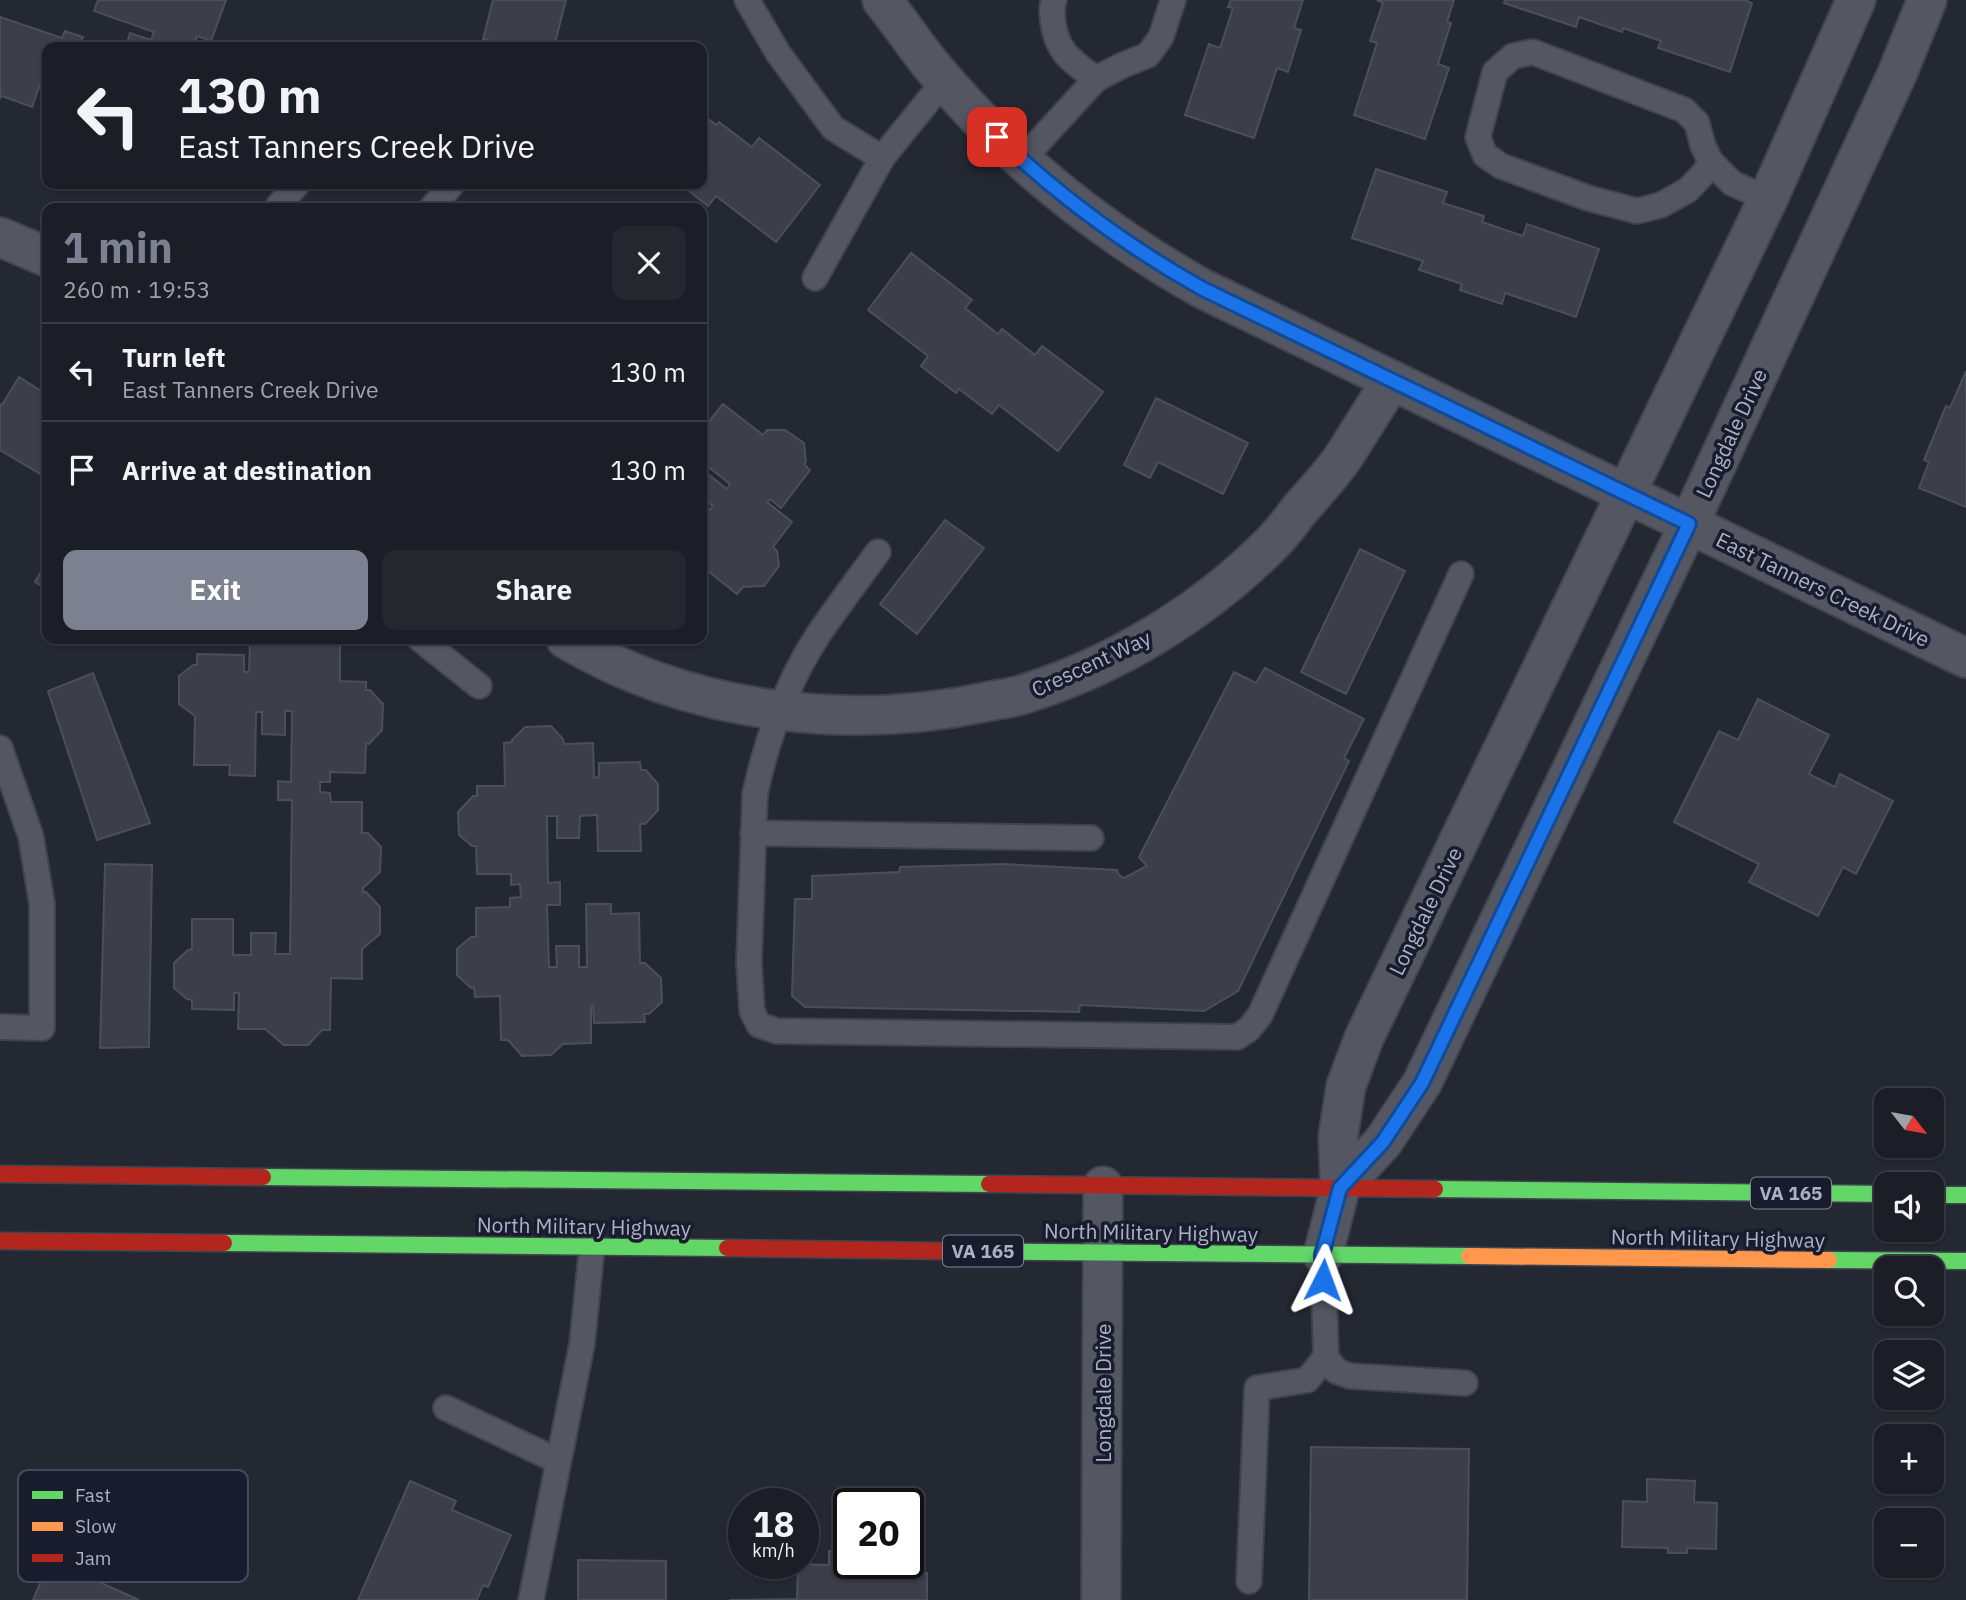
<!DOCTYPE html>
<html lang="en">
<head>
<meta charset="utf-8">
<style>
  body { margin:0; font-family:"IBM Plex Sans",sans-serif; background:#24272e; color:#f1f3f6; height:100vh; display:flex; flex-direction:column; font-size:26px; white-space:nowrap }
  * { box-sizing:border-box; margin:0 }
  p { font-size:23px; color:#a0a2a7 }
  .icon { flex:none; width:38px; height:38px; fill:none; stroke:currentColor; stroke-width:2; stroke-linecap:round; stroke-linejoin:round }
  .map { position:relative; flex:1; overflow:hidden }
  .panel { position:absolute; left:42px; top:203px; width:665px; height:441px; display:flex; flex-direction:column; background:#1b1e26; border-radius:14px; box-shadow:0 2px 5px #0004,0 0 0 2px #393c43 }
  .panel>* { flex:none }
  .top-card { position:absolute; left:42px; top:42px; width:665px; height:147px; border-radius:14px; box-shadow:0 2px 5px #0004,0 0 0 2px #393c43; background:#1b1e26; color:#f1f3f6; overflow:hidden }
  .needle { width:46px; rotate:121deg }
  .buttons { position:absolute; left:1874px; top:1088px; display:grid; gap:14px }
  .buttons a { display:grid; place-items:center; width:70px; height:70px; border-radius:14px; background:#1b1e26; box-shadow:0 2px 5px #0004,0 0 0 2px #393c43; font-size:35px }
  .speed { position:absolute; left:728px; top:1488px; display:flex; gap:14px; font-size:35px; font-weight:700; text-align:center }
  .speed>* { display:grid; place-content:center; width:91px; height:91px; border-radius:50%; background:#1b1e26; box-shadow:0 2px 5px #0004,0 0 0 2px #393c43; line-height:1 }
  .speed small { font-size:18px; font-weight:400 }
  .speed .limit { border:4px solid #111; border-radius:10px; background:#fff; color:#111 }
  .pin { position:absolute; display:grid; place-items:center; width:60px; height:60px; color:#fff; margin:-30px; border-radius:14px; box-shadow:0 4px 10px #0006 }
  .me { position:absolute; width:77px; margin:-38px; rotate:3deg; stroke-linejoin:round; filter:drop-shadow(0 0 5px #0008) }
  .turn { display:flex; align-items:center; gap:24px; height:147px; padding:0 21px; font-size:32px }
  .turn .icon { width:91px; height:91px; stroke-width:2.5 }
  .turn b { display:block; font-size:49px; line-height:60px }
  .round { display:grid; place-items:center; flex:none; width:74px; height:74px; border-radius:14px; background:#24272e }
  .summary { display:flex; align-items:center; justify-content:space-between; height:119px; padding:0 21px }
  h1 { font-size:42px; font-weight:700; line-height:52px; color:#7c8192 }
  .action { display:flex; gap:14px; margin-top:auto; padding:14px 21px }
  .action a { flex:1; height:80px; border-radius:14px; background:#7c8192; color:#fff; font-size:28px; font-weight:700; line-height:80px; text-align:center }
  .action a+a { background:#24272e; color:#f1f3f6 }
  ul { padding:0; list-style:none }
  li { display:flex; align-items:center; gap:21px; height:98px; padding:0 21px; border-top:2px solid #393c43 }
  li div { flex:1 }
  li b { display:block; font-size:26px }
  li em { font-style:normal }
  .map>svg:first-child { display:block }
  .building { fill:#3c3f49; stroke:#4b4f5a; stroke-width:2 }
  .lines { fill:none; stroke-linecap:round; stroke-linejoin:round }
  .lane-casing { stroke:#40434c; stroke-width:28 }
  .street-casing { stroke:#40434c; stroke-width:42 }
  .fast-casing { stroke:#41454f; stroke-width:19 }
  .slow-casing { stroke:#41454f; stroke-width:19 }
  .jam-casing { stroke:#41454f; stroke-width:19 }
  .lane { stroke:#545662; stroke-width:24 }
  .street { stroke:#545662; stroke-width:38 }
  .fast { stroke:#63d668; stroke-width:16 }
  .slow { stroke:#ff974d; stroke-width:16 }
  .jam { stroke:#b3261e; stroke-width:16 }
  .route-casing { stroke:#114b97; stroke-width:18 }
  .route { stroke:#1a73e8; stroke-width:12 }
  .labels { text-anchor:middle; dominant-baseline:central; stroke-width:7; stroke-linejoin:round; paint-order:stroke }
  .shield { fill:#181c2d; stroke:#808498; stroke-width:2 }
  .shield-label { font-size:19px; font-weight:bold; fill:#acb1c6 }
  .street-label { font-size:21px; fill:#acb1c6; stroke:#181c2d }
  .key { fill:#181c2d; stroke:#44495b; stroke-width:2 }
  .key-label { font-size:19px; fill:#acb1c6 }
</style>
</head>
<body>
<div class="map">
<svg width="1966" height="1600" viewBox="0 0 1966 1600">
  <rect width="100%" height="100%" fill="#242832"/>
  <!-- building -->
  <g class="building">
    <path d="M 98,0 L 226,0 L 211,41 L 197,36 L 195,40 L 215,47 L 126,47 L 130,33 L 151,40 L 154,32 L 94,11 Z"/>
    <path d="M 493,0 L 566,0 L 554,47 L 516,47 L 483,39 Z"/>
    <path d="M 1231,0 L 1303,0 L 1294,28 L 1301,30 L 1288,72 L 1277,68 L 1254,138 L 1185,115 L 1209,44 L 1220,48 L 1233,8 L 1228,7 Z"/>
    <path d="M 1377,0 L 1454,0 L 1447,22 L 1451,23 L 1438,64 L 1449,68 L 1425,139 L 1354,115 L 1377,43 L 1370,41 L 1383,3 Z"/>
    <path d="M 1505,0 L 1744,0 L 1752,3 L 1730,72 L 1658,48 L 1661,41 L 1623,28 L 1622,32 L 1579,17 L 1576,27 L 1504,3 Z"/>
    <path d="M 0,17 L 62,38 L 65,31 L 83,37 L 79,45 L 86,47 L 47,47 L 47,75 L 44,74 L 32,107 L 2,96 L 0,98 Z"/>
    <path d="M 702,114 L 716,125 L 719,122 L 752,147 L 759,138 L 820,185 L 776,242 L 716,196 L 708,206 L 680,184 L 702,184 Z"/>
    <path d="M 1376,169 L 1447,192 L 1443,203 L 1484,216 L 1482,222 L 1523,236 L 1527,224 L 1599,249 L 1576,317 L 1505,293 L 1502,304 L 1460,290 L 1462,284 L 1419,270 L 1423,261 L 1352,238 Z"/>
    <path d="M 911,253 L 972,300 L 965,308 L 998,334 L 1002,329 L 1035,355 L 1042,346 L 1103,392 L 1058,451 L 999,405 L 992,414 L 959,389 L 956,393 L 921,366 L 928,356 L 868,310 Z"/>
    <path d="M 1966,371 L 1966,507 L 1919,488 L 1929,462 L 1924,460 L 1946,406 L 1950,408 Z"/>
    <path d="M 19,377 L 43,392 L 47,387 L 47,478 L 0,450 L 0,404 L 2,405 Z"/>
    <path d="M 1156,398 L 1248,443 L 1223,494 L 1158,462 L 1150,478 L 1124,465 Z"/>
    <path d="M 723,404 L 763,435 L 767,430 L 785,430 L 804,443 L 806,462 L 804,464 L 810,470 L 781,508 L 770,499 L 767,502 L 792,522 L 773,547 L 777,551 L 779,566 L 764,586 L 743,587 L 737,594 L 704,568 L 702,570 L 702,508 L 708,512 L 713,506 L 702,498 L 702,484 L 709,475 L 727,489 L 730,484 L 702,462 L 702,430 Z"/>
    <path d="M 945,520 L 984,548 L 917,634 L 880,604 Z"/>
    <path d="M 1360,549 L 1405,571 L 1346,694 L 1301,672 Z"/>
    <path d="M 47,561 L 47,589 L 35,582 Z"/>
    <path d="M 250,639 L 340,639 L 340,681 L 366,682 L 366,690 L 370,690 L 383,704 L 382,730 L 369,744 L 366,743 L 365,773 L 330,772 L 330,782 L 320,782 L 320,792 L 330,793 L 331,802 L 362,802 L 362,833 L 368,833 L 381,847 L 380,872 L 363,888 L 363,892 L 366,892 L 380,907 L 380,934 L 362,949 L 362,979 L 331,978 L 330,1030 L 322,1030 L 308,1045 L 284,1045 L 265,1029 L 238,1029 L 239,993 L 234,993 L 234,1010 L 192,1009 L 192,1000 L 187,999 L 174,988 L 174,963 L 188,950 L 192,949 L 192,919 L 233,919 L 233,955 L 251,955 L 251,933 L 276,933 L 275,954 L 290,954 L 292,800 L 278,800 L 278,781 L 291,782 L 292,711 L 285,711 L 285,735 L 262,734 L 262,712 L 256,712 L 255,776 L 229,775 L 230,765 L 194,765 L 195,716 L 179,704 L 179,676 L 193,665 L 197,665 L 197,654 L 244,655 L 244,672 L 249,672 Z"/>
    <path d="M 1265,668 L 1364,719 L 1344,758 L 1349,761 L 1238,991 L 1204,1011 L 1080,1005 L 1079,1012 L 805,1007 L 792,996 L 795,899 L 812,899 L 812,876 L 899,872 L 900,867 L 1004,864 L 1117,870 L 1119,875 L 1124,878 L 1147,866 L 1139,857 L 1234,672 L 1256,683 Z"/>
    <path d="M 93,673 L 150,823 L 97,840 L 48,691 Z"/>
    <path d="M 1758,699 L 1829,735 L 1809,774 L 1835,787 L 1840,774 L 1893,801 L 1856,874 L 1843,867 L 1818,916 L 1749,882 L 1759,864 L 1674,822 L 1719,731 L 1738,740 Z"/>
    <path d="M 551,726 L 563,739 L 564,744 L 593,743 L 594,778 L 599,777 L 599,763 L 640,762 L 641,770 L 646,770 L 658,784 L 658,810 L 645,824 L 640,824 L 641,851 L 598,851 L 597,815 L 580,816 L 579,838 L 557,838 L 557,816 L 547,816 L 548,883 L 560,882 L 560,905 L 547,905 L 549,967 L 557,967 L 556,946 L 579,946 L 579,967 L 587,967 L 586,904 L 611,904 L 611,914 L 639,913 L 640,963 L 645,963 L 661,978 L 662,1002 L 649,1014 L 644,1014 L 645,1022 L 594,1023 L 593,1006 L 591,1006 L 591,1043 L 563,1044 L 551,1055 L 522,1056 L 508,1040 L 501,1040 L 500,996 L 475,997 L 474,987 L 471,988 L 457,975 L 457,949 L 471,937 L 476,937 L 476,908 L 510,907 L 510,898 L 521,897 L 520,884 L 511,885 L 511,874 L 477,874 L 476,846 L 472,846 L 459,835 L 458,812 L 473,796 L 477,796 L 477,786 L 505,786 L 504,743 L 512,742 L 512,740 L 525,727 Z"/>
    <path d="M 105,864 L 152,865 L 149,1047 L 100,1048 Z"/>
    <path d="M 1311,1447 L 1469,1449 L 1467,1600 L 1309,1600 Z"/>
    <path d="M 1647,1479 L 1695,1481 L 1694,1502 L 1717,1503 L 1716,1549 L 1687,1548 L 1687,1553 L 1668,1553 L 1668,1548 L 1622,1547 L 1623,1501 L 1647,1502 Z"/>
    <path d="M 410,1481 L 456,1501 L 452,1510 L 511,1535 L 488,1587 L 483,1585 L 477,1600 L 358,1600 Z"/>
    <path d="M 829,1551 L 849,1551 L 849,1563 L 908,1563 L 908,1552 L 914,1552 L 913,1558 L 922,1558 L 923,1573 L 927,1573 L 927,1600 L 729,1600 L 797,1599 L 798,1564 L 829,1565 Z"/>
    <path d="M 50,1560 L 139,1600 L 33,1600 Z"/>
    <path d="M 578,1560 L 666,1561 L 666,1600 L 578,1600 Z"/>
  </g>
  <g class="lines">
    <defs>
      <g id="lane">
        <path d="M 747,0 L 778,53 L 833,128 L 882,158"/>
        <path d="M 1054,0 C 1051,8 1052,14 1053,22 C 1057,53 1073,62 1096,79 L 1123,65 L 1148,55 L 1161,37 L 1173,0"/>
        <path d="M 1533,52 L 1684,110 L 1697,123 L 1703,146 L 1711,162 L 1704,173 L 1688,190 L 1661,205 L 1637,211 L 1588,198 L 1501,166 L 1485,155 L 1478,137 L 1495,72 L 1513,56 Z"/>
        <path d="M 1022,160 L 1096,79"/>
        <path d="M 1711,162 L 1732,183 L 1768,199"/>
        <path d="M 277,208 L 297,184"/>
        <path d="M 432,208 L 452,184"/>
        <path d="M 815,278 L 882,158 L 945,80"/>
        <path d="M 878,552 C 858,579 837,607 818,635 C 787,683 767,738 755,794 L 749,963 L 752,1011 L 759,1025 L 777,1031 L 1237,1037 L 1249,1029 L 1260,1015 L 1461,574"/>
        <path d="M 420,639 L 479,686"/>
        <path d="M 0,748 L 31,837 L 42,904 L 42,1028 L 0,1027"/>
        <path d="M 753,833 L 1091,838"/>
        <path d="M 1323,1255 L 1326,1357 L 1336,1371 L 1350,1376 L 1465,1383"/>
        <path d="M 446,1408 L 558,1461"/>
        <path d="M 1249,1581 L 1257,1388 L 1307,1380 L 1326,1357"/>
        <path d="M 531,1600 L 582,1344 L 592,1247"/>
      </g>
      <g id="street">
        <path d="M 882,0 C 899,21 914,44 931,65 C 1006,156 1100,231 1203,289 L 1966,658"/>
        <path d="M 0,237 L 47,257"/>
        <path d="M 566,639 C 689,713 847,731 986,702 C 999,699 1014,698 1027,693 C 1116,665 1203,612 1269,546 C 1281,535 1290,522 1300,509 C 1315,492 1331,475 1344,456 C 1360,431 1376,405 1392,380"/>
        <path d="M 1340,1188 L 1383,1142 L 1422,1083 L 1689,524 L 1897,74 L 1927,0"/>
        <path d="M 1323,1255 L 1340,1188 L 1338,1137 L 1346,1086 L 1364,1038 L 1768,199 L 1856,0"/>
        <path d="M 1101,1600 L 1103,1186"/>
      </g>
      <g id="fast">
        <path d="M 263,1177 L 989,1184"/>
        <path d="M 1435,1189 L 1886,1194"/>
        <path d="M 1932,1195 L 1966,1195"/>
        <path d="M 224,1243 L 727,1248"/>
        <path d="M 944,1251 L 1469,1256"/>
        <path d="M 1829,1260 L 1966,1261"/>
      </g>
      <path id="slow" d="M 1469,1256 L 1829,1260"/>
      <g id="jam">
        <path d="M 0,1174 L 263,1177"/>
        <path d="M 989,1184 L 1435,1189"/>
        <path d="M 0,1241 L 224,1243"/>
        <path d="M 727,1248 L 944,1251"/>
      </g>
    </defs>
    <!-- lane casing -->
    <use href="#lane" class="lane-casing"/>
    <!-- street casing -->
    <use href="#street" class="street-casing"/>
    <!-- fast casing -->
    <use href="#fast" class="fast-casing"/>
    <!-- slow casing -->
    <use href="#slow" class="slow-casing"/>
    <!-- jam casing -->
    <use href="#jam" class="jam-casing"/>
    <!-- lane -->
    <use href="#lane" class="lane"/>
    <!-- street -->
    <use href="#street" class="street"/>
    <!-- fast -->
    <use href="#fast" class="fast"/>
    <!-- slow -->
    <use href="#slow" class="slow"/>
    <!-- jam -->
    <use href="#jam" class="jam"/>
  </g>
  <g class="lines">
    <defs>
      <path id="route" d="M 997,137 C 1059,196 1128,247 1203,289 L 1689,524 L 1422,1083 L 1383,1142 L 1340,1188 L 1322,1255 L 1323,1280"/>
    </defs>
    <!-- route casing -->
    <use href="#route" class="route-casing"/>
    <!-- route -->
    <use href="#route" class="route"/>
  </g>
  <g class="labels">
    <!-- shield labels -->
    <g class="shield">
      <rect x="1751" y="1177.5" width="80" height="31" rx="5"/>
      <rect x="943" y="1235.5" width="80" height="31" rx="5"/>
    </g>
    <g class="shield-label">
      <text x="1791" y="1193">VA 165</text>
      <text x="983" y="1251">VA 165</text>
    </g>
    <!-- street labels -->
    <g class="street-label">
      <text transform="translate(1731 433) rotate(-65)">Longdale Drive</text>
      <text transform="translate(1823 589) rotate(26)">East Tanners Creek Drive</text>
      <text transform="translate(1091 663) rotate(-25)">Crescent Way</text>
      <text transform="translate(1425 911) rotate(-64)">Longdale Drive</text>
      <text transform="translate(584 1226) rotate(1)">North Military Highway</text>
      <text transform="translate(1151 1232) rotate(1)">North Military Highway</text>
      <text transform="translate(1718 1238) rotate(1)">North Military Highway</text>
      <text transform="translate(1103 1393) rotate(-90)">Longdale Drive</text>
    </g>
  </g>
  <!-- legend -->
  <rect x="18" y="1470" width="230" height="112" rx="10" class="key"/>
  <rect x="32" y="1491" width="31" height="8" fill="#63d668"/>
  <rect x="32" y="1522" width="31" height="9" fill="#ff974d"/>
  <rect x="32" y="1554" width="31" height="8" fill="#b3261e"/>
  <g class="key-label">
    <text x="75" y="1502">Fast</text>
    <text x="75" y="1533">Slow</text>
    <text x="75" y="1565">Jam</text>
  </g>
</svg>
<div class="buttons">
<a><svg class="needle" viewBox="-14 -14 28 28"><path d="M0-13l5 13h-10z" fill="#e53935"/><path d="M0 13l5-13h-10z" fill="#a0a2a7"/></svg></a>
<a><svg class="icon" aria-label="sound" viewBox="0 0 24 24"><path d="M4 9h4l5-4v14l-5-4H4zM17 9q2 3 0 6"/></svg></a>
<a><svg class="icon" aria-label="search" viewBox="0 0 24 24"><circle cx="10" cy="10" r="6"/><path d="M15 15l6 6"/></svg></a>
<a><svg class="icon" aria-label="layers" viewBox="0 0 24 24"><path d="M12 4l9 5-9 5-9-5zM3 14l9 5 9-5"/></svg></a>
<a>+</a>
<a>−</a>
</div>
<div class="speed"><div>18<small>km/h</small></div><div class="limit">20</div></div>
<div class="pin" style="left:997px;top:137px;background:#d93025"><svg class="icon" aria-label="arrive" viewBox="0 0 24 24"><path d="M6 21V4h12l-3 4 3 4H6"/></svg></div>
<svg class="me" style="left:1323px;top:1280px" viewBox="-20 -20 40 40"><path d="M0-17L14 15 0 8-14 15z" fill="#1a73e8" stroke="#fff" stroke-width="4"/></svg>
<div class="top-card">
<div class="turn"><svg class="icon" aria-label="left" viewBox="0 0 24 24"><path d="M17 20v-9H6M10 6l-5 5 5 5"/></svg><div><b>130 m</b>East Tanners Creek Drive</div></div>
</div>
<section class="panel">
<div class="summary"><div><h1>1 min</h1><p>260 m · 19:53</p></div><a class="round"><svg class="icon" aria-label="close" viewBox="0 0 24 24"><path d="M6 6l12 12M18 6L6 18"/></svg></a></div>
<ul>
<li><svg class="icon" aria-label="left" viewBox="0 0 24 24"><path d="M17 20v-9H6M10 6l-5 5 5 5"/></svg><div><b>Turn left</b><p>East Tanners Creek Drive</p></div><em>130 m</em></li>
<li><svg class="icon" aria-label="arrive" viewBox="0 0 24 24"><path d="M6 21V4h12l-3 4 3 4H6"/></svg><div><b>Arrive at destination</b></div><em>130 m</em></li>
</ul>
<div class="action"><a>Exit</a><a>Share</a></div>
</section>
</div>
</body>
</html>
